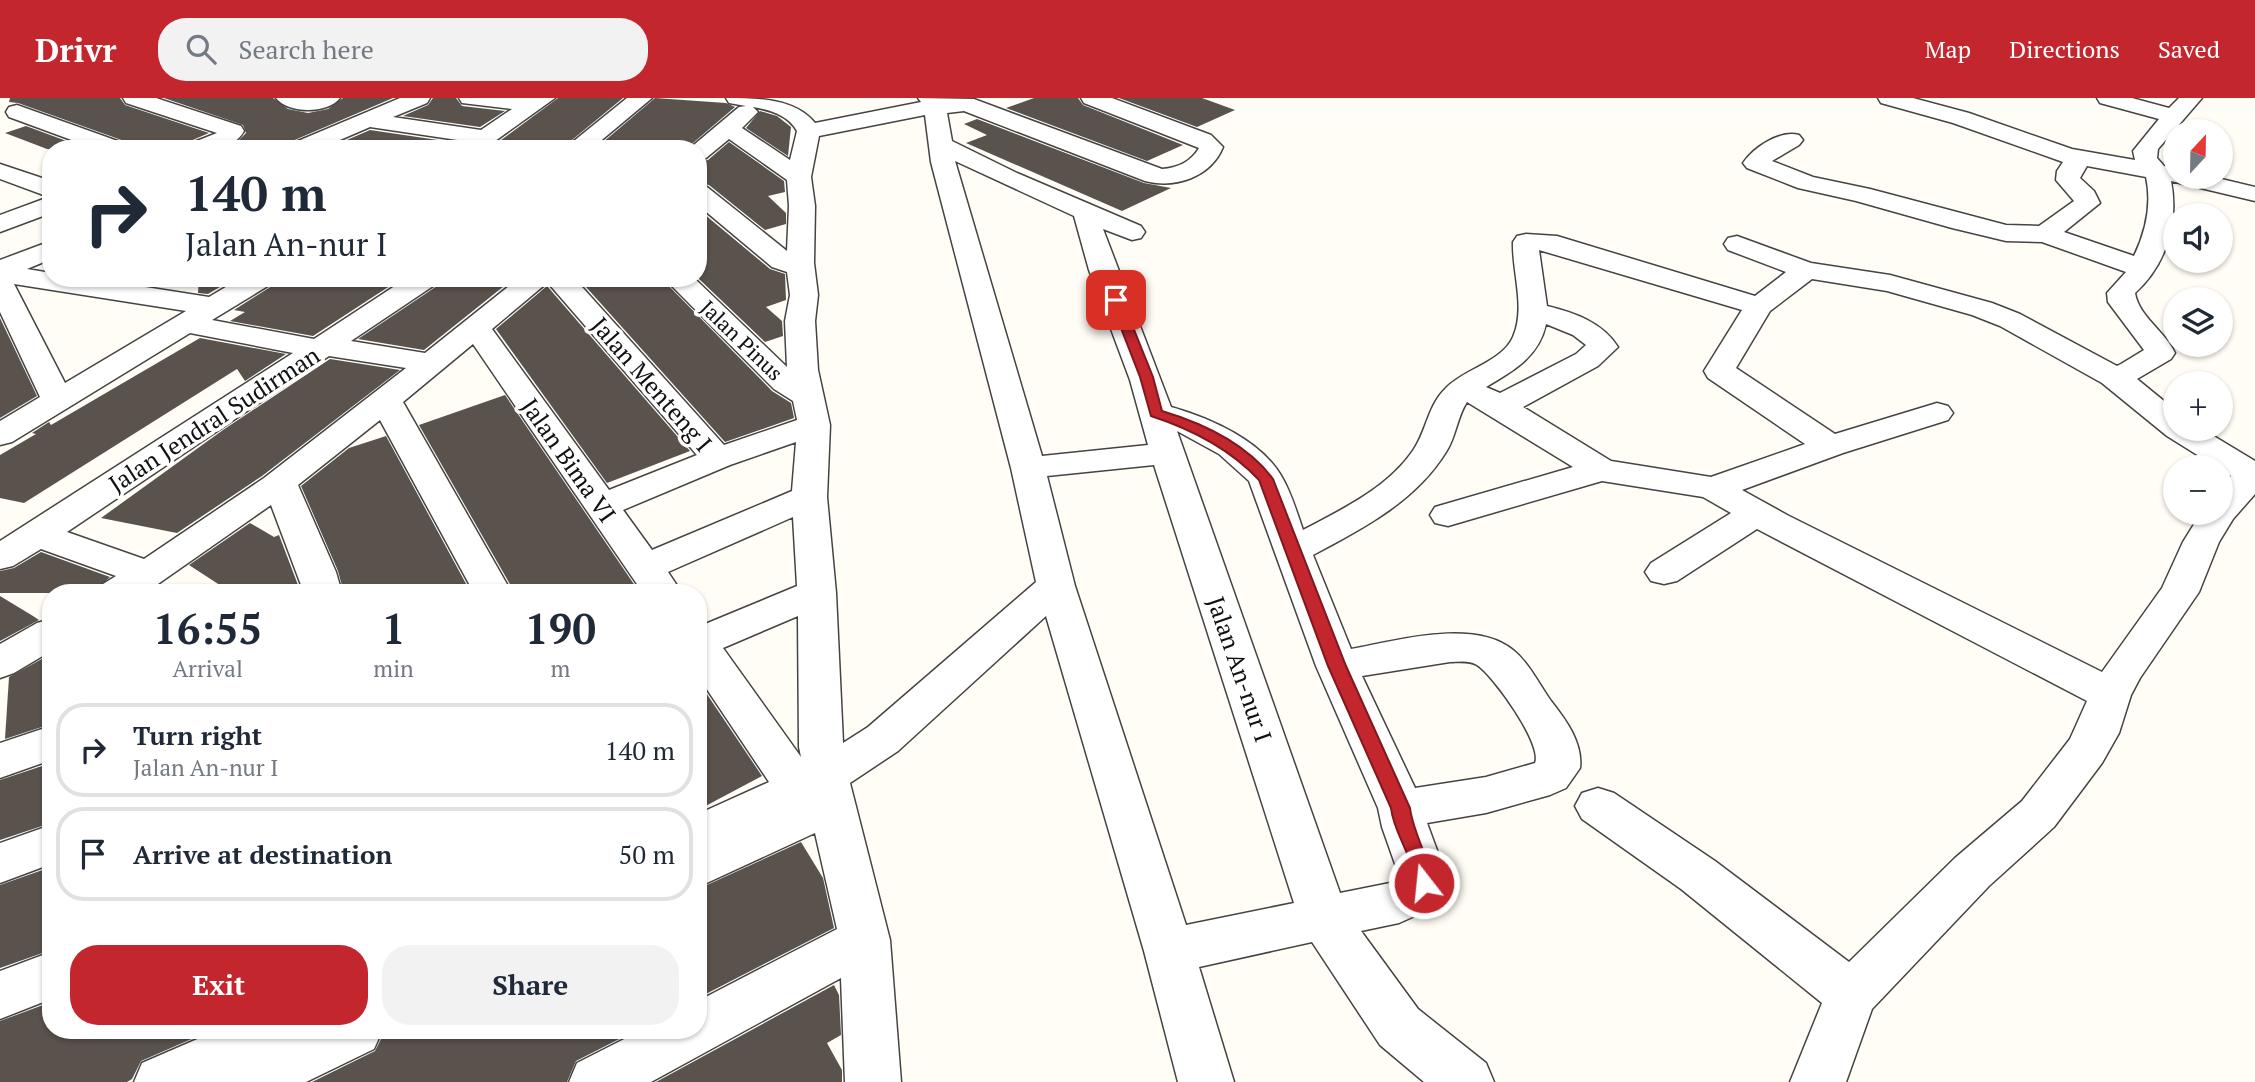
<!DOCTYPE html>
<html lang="en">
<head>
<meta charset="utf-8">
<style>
  body { margin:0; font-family:"PT Serif",serif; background:#f2f2f3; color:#1f2937; height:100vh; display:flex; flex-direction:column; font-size:26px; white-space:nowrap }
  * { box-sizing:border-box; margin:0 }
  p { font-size:23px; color:#747a83 }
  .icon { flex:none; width:38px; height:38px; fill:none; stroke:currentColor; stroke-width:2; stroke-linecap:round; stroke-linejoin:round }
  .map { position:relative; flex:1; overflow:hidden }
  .sheet { position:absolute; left:42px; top:486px; width:665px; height:455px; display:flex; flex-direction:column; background:#fff; border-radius:28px; box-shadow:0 2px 5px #0004 }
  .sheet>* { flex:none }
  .top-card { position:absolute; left:42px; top:42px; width:665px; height:147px; border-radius:28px; box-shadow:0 2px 5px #0004; background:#fff; color:#1f2937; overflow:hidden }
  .needle { width:46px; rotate:22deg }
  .tools { position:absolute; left:2163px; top:21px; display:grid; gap:14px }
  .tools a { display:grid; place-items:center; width:70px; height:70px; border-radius:50%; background:#fff; box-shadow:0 2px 5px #0004; font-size:35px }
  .pin { position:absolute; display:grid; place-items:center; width:60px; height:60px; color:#fff; margin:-30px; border-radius:14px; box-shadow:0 4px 10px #0006 }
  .me { position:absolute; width:77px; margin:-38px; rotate:344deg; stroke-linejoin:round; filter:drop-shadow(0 0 5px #0008) }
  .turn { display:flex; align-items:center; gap:24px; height:147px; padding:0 28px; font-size:32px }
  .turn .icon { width:91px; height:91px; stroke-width:2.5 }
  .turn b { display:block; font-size:49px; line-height:60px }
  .eta { display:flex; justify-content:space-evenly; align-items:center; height:119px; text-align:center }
  .eta b { font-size:42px; font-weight:600; line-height:49px }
  .action { display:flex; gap:14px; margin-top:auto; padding:14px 28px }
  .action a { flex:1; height:80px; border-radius:28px; background:#c4262e; color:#fff; font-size:28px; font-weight:600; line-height:80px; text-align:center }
  .action a+a { background:#f2f2f3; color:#1f2937 }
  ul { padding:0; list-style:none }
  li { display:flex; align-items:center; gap:21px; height:94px; margin:0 14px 10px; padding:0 14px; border:4px solid #e0e1e3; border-radius:28px }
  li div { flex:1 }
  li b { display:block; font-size:26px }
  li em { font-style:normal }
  header { display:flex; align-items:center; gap:42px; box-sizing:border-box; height:98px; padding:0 35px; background:#c4262e; color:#fff }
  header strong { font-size:33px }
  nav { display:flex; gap:38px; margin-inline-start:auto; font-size:24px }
  .search { width:490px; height:63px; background:#f2f2f3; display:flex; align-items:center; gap:18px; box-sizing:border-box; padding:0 24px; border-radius:28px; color:#747a83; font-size:26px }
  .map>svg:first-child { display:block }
  .building { fill:#5a524d }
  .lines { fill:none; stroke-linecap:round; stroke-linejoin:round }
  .minor-casing { stroke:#444; stroke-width:3 }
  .minor { fill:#fff; fill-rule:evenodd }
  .route { fill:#c4262e; stroke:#7f191e; stroke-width:2 }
  .labels { text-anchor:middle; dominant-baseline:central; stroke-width:7; stroke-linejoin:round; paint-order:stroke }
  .far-street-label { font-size:21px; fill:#111; stroke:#fff }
  .street-label { font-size:24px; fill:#111; stroke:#fff }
</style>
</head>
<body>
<header>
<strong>Drivr</strong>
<div class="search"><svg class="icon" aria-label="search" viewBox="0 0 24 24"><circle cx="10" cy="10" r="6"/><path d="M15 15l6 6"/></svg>Search here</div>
<nav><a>Map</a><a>Directions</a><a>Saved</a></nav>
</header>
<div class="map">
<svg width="2255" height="984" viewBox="0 0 2255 984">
  <rect width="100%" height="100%" fill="#fffdf5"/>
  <!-- building -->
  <g class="building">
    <path d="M 10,0 L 120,0 L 125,7 L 209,35 L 188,44 L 183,51 L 132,51 L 127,44 L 18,5 L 9,4 Z"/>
    <path d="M 164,0 L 273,0 L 288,11 L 308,15 L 328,11 L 343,0 L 393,0 L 290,44 L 285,51 L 225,51 L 234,47 L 246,35 L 243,27 Z"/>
    <path d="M 433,0 L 456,0 L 462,8 L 505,13 L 480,29 L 403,18 L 428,7 Z"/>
    <path d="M 558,0 L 623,0 L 561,51 L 489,51 Z"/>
    <path d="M 655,0 L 726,5 L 735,9 L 686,51 L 595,51 Z"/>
    <path d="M 1034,0 L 1078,0 L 1083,7 L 1183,47 L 1147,63 L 1006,10 Z"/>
    <path d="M 1119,0 L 1202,0 L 1235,12 L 1197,29 Z"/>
    <path d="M 760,13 L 777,18 L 791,29 L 788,58 L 746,30 Z"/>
    <path d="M 977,21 L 1144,85 L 1171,90 L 1122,113 L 966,45 L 987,37 L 964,26 Z"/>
    <path d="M 26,28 L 88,51 L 47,51 L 5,35 Z"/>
    <path d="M 370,32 L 458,45 L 453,51 L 326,51 Z"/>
    <path d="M 729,44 L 784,83 L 785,94 L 768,98 L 786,115 L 786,126 L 765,132 L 709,87 L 698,85 L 698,64 L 708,62 Z"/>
    <path d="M 698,111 L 770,171 L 785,176 L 786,202 L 766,209 L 782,223 L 783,238 L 765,244 L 698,180 Z"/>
    <path d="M 199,180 L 235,180 L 208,196 L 198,195 Z"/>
    <path d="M 277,180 L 402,180 L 313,238 L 230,223 L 245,214 L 234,212 L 272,188 Z"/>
    <path d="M 442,180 L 514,180 L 424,252 L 358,241 L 437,188 Z"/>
    <path d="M 578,180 L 661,180 L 772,293 L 791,305 L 794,320 L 725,344 Z"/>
    <path d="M 547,188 L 690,353 L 607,385 L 496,231 Z"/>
    <path d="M 0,220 L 37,298 L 0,320 Z"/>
    <path d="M 200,240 L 286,256 L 245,283 L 237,271 L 24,405 L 0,400 L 0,357 L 36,336 L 32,335 L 49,324 L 51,327 Z"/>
    <path d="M 330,261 L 400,272 L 262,378 L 177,435 L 101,420 L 223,332 Z"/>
    <path d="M 505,297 L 640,495 L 515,495 L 419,327 Z"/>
    <path d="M 386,338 L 471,495 L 344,495 L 338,473 L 301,388 L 349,350 Z"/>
    <path d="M 250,425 L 274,439 L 279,437 L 301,495 L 232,495 L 189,467 Z"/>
    <path d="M 41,454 L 110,479 L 93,495 L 0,495 L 0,473 L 14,470 Z"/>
    <path d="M 0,498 L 33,518 L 39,522 L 0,543 Z"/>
    <path d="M 51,556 L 51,626 L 5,641 L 9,579 Z"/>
    <path d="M 698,583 L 762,678 L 698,712 Z"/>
    <path d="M 51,665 L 51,725 L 0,742 L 0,682 Z"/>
    <path d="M 801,744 L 823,780 L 834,830 L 698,900 L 698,791 Z"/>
    <path d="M 51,769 L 51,852 L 0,870 L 0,787 Z"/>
    <path d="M 834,887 L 839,897 L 841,937 L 827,945 L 842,972 L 842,984 L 656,984 Z"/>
    <path d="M 51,904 L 51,933 L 210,933 L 141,963 L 132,981 L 127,984 L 0,984 L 0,923 Z"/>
    <path d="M 385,933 L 635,933 L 576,963 L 567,984 L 312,984 L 375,953 Z"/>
  </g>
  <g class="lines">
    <defs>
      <g id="minor">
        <path d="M 123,0 L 156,0 L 241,28 L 244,33 C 232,54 207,51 185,51 L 189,46 L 217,35 L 126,5 Z"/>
        <path d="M 276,0 L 340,0 C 328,16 288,16 276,0 Z"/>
        <path d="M 400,0 L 430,0 L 427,5 L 393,19 L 481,32 L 512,11 L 462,5 L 459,0 L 555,0 L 484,51 L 456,51 L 464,43 L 370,29 L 319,51 L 287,51 L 291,46 Z"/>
        <path d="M 627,0 L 652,0 L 591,51 L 564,51 Z"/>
        <path d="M 726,0 C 757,0 795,0 815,25 L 921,4 L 918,0 L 974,1 L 1162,71 C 1177,70 1191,64 1199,50 L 1084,5 L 1081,0 L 1112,0 L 1211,37 L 1223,49 C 1211,79 1175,91 1145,83 L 964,13 L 947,15 L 952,43 L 1017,75 L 1141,128 L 1145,134 L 1141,140 L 1132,142 L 1103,131 L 1171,309 C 1210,320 1263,343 1283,381 C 1292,397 1297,415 1303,432 C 1343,411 1389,389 1414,351 C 1427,331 1428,307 1446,290 C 1464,271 1502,264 1513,239 C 1526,210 1512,174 1513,144 L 1517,138 L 1526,136 L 1557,138 L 1755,198 L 1786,174 L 1728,152 L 1724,146 L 1728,140 L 1737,138 L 1811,165 L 1890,177 L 1992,205 L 2020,216 L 2117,268 L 2121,266 L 2144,252 L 2108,204 L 2107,195 L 2126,174 L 2042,144 L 2006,143 L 1952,130 L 1856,103 L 1798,90 L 1747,70 L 1743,65 C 1754,49 1780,32 1799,37 L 1803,42 L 1799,47 L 1772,63 L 1813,79 L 1870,91 L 2006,127 L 2039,128 L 2074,103 L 2056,82 L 2057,73 L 2063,64 L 1953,25 L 1881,5 L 1878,0 L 1913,0 L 1969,15 L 2072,51 L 2135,62 L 2133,53 L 2159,21 L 2100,5 L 2097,0 L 2132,0 L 2169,10 L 2179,0 L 2202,0 L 2158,51 L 2157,60 L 2164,68 L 2175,70 L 2175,79 L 2213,79 L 2255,89 L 2255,103 L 2171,83 C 2179,125 2166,167 2135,195 C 2139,219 2165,233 2175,255 L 2171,261 L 2137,281 L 2175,312 L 2175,331 L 2202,331 L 2255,363 L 2255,396 L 2233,421 L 2219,444 L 2199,494 L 2140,580 L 2131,597 L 2119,635 L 2102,665 L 2054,729 L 1989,788 L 1872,911 L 1846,984 L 1790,984 L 1822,905 L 1681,791 L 1582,721 L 1575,708 L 1582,695 L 1598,690 L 1614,695 L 1715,763 L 1849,864 L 1955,760 L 2022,703 L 2070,641 L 2087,603 L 1757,431 L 1677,483 L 1664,486 L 1651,483 L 1645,474 L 1651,465 L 1731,415 L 1703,399 L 1602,383 L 1448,428 L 1435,425 L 1430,417 L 1435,409 L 1573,369 L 1467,304 C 1457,319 1456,339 1446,354 C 1415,404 1363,430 1313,457 L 1351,551 C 1395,543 1474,520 1513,552 C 1529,565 1539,586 1551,603 C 1566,622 1583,645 1580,670 L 1566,690 L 1550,697 L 1486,715 L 1427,725 L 1449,785 L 1437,808 L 1399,825 L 1361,833 L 1418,911 L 1486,965 L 1494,984 L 1424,984 L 1380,947 L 1312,844 L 1199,869 L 1234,984 L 1178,984 L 1144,853 L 1046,518 L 898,653 L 850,685 L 890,842 L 901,984 L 845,984 L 841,880 L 651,984 L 569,984 L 577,965 L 640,933 L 698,933 L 698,903 L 837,831 L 815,735 L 698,789 L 698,716 L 769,684 L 698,578 L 698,529 L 797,488 L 793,419 L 668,474 L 682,495 L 643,495 L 473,246 L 403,304 L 512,495 L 474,495 L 380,322 L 298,387 L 336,474 L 342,495 L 304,495 L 271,407 L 145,495 L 98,495 L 103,486 L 116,478 L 41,451 L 13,468 L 0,471 L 0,443 L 293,255 L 190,235 L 12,344 L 0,347 L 0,323 L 40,299 L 0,214 L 0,162 L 51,143 L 51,161 L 27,171 L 51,175 L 51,180 L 88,180 L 209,199 L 241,180 L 275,180 L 271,186 L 212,222 L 314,241 L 407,180 L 440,180 L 436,186 L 351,243 L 425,255 L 519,180 L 574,180 L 724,347 L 797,322 L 793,303 L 774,291 L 664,180 L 694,180 L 787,269 L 785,223 L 790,197 L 787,174 L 772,169 L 698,107 L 698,87 L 707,89 L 787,153 L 789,108 L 787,82 L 729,41 L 706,60 L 698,62 L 698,51 L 689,51 L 739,9 L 746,8 L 729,5 ZM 753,9 C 770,12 788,17 797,33 L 790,62 L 742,30 L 758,14 ZM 925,17 L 931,64 L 1011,370 L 1036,484 L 868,629 L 843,645 L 836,495 L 827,399 L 830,327 L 818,272 L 815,223 L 818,197 L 814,165 L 815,108 L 811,79 L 819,38 ZM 955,63 L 1074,118 L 1089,172 L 1130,282 L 1148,347 L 1042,358 ZM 2087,68 L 2146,79 C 2152,106 2146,133 2134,158 L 2064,134 L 2100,105 L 2094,93 L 2080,80 ZM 1539,152 L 1742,212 L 1704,273 L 1708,280 L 1805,346 L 1711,379 L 1611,363 L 1523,309 L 1598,268 L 1618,249 C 1602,224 1575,215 1547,208 ZM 1812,181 L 1887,193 L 1972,217 L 2000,228 L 2102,285 L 2167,338 L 2231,378 L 2221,391 L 2221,415 L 2201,415 L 2183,444 L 2162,490 L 2102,574 L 1789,418 L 1742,392 L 1843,355 L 1948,322 L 1953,315 L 1948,308 L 1937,305 L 1835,336 L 1736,270 L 1770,213 ZM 548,184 L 549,186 L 697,357 L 609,392 L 492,231 ZM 14,186 L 186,213 L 65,285 ZM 1546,226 L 1573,237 L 1586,247 L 1576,256 L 1500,295 L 1486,289 C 1513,273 1539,259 1546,226 ZM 329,258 L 406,270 L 264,380 L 144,461 L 67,434 ZM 1177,333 L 1219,356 L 1249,383 L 1316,568 L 1378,710 L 1382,729 L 1400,780 L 1390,785 L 1340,795 ZM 796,344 L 792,393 L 652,452 L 623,412 L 730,367 ZM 1154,367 L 1294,805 L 1186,827 L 1075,488 L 1047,378 ZM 798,518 L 799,649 L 801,659 L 723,550 ZM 1450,564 C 1459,564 1469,562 1477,567 C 1494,578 1543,647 1535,665 L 1486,679 L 1415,690 L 1362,578 Z"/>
        <path d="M 17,7 L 126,46 L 130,51 L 96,51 L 9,19 L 6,14 L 9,9 Z"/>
        <path d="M 0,66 L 51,83 L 51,115 L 0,134 L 0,117 L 49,99 L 0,81 Z"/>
        <path d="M 51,521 L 51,553 L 14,575 L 0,580 L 0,546 L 37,525 Z"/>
        <path d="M 51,628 L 51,662 L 0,680 L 0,645 Z"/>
        <path d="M 51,727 L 51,766 L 0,785 L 0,745 Z"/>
        <path d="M 51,854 L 51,901 L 0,921 L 0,873 Z"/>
        <path d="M 216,933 L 382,933 L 374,951 L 306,984 L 134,984 L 142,965 Z"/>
      </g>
    </defs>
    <!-- minor casing -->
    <use href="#minor" class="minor-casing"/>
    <!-- minor -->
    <use href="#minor" class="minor"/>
  </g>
  <!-- route -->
  <path class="route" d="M 1116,198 L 1122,202 L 1153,279 L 1162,313 C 1202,325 1247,346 1273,381 L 1346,568 L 1410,710 C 1413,734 1428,760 1435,785 L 1432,791 L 1424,794 L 1417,791 C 1412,781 1412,769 1408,758 C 1402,742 1393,728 1391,710 L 1328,568 L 1259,382 C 1230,351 1191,331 1151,318 L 1140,279 L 1110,202 Z"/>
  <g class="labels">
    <!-- far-street labels -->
    <g class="far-street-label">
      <text transform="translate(742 242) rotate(44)">Jalan Pinus</text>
    </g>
    <!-- street labels -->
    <g class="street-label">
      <text transform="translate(652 286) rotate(49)">Jalan Menteng I</text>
      <text transform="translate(214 321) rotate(-33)">Jalan Jendral Sudirman</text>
      <text transform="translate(569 362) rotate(55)">Jalan Bima VI</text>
      <text transform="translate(1240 571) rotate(71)">Jalan An-nur I</text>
    </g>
  </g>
</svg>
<div class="tools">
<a><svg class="needle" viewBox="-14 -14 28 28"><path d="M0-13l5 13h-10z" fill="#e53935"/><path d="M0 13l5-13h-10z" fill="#747a83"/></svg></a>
<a><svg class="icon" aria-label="sound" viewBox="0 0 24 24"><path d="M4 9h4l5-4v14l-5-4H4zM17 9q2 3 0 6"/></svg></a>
<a><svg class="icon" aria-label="layers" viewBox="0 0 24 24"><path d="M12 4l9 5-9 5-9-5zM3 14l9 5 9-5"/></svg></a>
<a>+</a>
<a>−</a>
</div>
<div class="pin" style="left:1116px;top:202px;background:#d93025"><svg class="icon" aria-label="arrive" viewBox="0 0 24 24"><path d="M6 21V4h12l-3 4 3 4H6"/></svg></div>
<svg class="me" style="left:1424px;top:785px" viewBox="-20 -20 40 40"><circle r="17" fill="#c4262e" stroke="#fff" stroke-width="3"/><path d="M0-11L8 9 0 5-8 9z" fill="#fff"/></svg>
<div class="top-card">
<div class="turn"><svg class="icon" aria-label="right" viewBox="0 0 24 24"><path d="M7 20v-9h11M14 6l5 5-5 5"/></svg><div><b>140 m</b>Jalan An-nur I</div></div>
</div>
<section class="sheet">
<div class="eta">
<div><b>16:55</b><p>Arrival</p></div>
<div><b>1</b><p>min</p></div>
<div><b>190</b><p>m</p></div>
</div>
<ul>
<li><svg class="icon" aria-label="right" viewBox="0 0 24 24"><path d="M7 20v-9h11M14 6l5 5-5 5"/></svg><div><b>Turn right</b><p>Jalan An-nur I</p></div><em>140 m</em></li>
<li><svg class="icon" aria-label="arrive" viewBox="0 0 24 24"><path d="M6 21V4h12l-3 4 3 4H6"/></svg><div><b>Arrive at destination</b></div><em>50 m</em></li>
</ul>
<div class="action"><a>Exit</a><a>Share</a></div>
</section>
</div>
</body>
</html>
